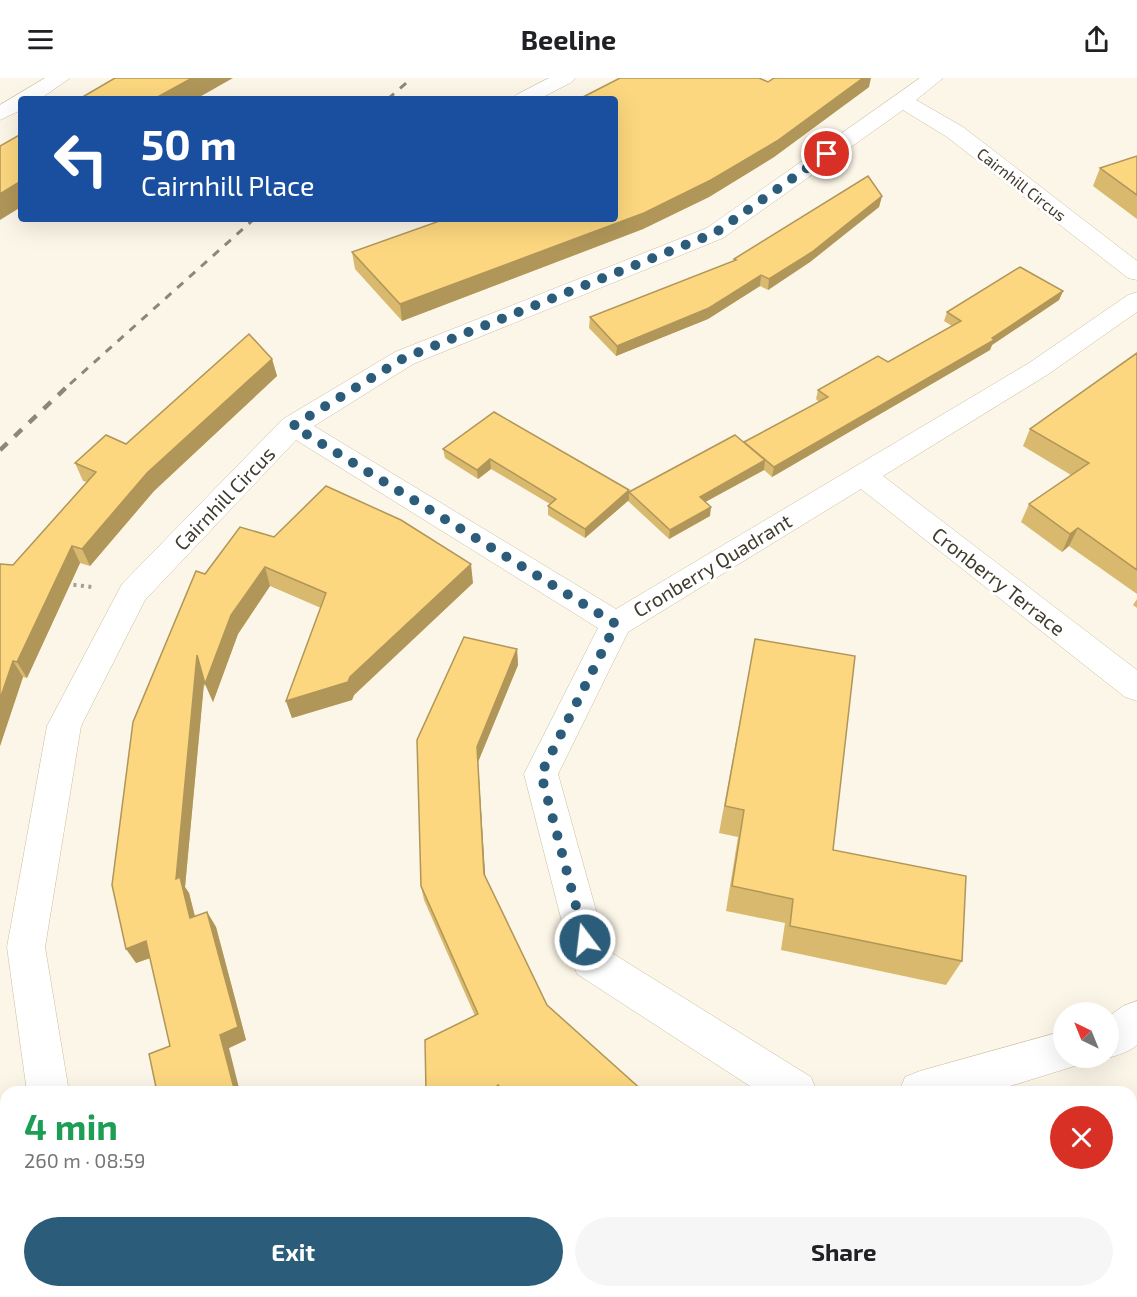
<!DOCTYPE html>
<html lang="en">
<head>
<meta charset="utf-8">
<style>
  body { margin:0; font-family:"Exo 2",sans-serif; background:#f6f6f6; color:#202124; height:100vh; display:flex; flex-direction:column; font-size:22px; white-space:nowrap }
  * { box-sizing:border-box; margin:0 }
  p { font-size:20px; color:#757577 }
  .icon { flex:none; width:33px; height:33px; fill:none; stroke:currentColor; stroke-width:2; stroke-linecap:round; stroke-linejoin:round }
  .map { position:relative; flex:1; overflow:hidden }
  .sheet { position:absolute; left:0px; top:1008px; width:1137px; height:212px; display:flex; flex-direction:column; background:#fff; border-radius:18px 18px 0 0; box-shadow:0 6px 24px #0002 }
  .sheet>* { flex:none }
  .hud { position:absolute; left:18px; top:18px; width:600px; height:126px; border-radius:6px; box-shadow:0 6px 24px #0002; background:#1a4fa0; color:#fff; overflow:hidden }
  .needle { width:39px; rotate:317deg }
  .buttons { position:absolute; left:1053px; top:924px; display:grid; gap:12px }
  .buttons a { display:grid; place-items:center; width:66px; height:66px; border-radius:50%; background:#fff; box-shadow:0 6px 24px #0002; font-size:30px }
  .pin { position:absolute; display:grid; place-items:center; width:51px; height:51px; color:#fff; margin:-26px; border:3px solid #fff; border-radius:50%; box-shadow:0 2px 6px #0007 }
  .me { position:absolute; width:66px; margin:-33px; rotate:345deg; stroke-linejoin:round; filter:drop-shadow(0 0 4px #0008) }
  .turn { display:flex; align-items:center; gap:21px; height:126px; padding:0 24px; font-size:27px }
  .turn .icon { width:78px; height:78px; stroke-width:2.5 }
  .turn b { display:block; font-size:42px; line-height:51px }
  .round { display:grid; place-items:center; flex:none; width:63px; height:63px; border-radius:32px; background:#f6f6f6 }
  .headline { display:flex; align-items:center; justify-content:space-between; height:102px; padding:0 24px }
  h1 { font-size:36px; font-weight:700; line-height:45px; color:#1e9e55 }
  .action { display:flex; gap:12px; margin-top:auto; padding:12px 24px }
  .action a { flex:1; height:69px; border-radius:36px; background:#2b5d7a; color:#fff; font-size:24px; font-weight:700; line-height:69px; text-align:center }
  .action a+a { background:#f6f6f6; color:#202124 }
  header { display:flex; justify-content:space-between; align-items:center; height:78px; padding:0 24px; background:#fff; font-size:27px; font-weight:700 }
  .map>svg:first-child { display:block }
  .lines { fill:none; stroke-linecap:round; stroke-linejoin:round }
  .street-casing { stroke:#ccbd9c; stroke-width:1 }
  .path { stroke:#a59f91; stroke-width:4; stroke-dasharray:3 4.5; stroke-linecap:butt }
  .street { fill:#fff; fill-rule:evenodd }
  .rail-far1 { stroke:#8d8779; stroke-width:3; stroke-dasharray:8 8; stroke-linecap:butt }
  .rail { stroke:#8d8779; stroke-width:4.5; stroke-dasharray:10 10; stroke-linecap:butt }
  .wall { fill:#d9b96d }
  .shaded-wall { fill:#b09659 }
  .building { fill:#fcd77f; stroke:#b09659; stroke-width:1.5 }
  .route { stroke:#2b5d7a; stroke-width:10; stroke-dasharray:0 18 }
  .labels { text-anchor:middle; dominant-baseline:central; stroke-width:6; stroke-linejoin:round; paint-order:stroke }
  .far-street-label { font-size:16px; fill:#413b2e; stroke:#fff }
  .street-label { font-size:20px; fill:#413b2e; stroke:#fff }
</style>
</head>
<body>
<header><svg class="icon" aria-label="menu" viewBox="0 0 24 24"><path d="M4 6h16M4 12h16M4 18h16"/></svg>Beeline<svg class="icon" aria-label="share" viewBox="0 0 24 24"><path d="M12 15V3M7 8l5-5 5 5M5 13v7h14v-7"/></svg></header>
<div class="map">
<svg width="1137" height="1219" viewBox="0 0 1137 1219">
  <rect width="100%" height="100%" fill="#fcf6e8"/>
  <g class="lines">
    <defs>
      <g id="street">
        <path d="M 45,0 L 70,0 L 40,21 L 21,21 L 21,32 L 0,42 L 0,27 Z"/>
        <path d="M 549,0 L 575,0 L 572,4 L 539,21 L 512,21 L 516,17 Z"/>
        <path d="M 920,0 L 943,0 L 916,22 L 963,49 L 1137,183 L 1137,202 L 1128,200 L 947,59 L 903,32 L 723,160 L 413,286 L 314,348 L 616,531 L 1029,285 L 1128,217 L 1137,214 L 1137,234 L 1047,297 L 883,398 L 1137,592 L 1137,623 L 1125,619 L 861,411 L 628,554 L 558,696 L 607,872 L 811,999 L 817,1014 L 759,1014 L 577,896 L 572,883 L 524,696 L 598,550 L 296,362 L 145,522 L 81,648 L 45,869 L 69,1014 L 27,1014 L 7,869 L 47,648 L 122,506 L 283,341 L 395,274 L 707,150 Z"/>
        <path d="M 1137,923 L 1137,967 C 1129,974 1118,977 1108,980 L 1107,980 L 1108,939 L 1123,928 Z"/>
        <path d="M 1064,953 L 1064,980 L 1081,980 L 1078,987 L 991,1014 L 899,1014 L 905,999 L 920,993 Z"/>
        <path d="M 0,1127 L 6,1128 L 6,1172 L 0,1171 Z"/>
        <path d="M 107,1214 L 154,1214 L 157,1219 L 109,1219 Z"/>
      </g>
    </defs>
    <!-- street casing -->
    <use href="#street" class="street-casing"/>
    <!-- path -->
    <path class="path" d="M 66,506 L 92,509"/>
    <!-- street -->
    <use href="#street" class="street"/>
    <!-- rail-far1 -->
    <g class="rail-far1">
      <path d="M 388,21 L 412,0"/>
      <path d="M 70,306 L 254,141"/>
    </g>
    <!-- rail -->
    <path class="rail" d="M 0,372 L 71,305"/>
  </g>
  <!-- wall -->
  <g class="wall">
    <path d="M 768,4 L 869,9 L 774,79 L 709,119 L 643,151 L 402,243 L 355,191 L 352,174 L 615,141 L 615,21 L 583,21 L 583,19 Z"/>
    <path d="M 1137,78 L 1137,141 L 1093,108 L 1100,90 Z"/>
    <path d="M 882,118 L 879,129 L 810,184 L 768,212 L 760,208 L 708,241 L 616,278 L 589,250 L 590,239 L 734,183 L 734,181 Z"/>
    <path d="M 1063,213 L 1059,222 L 992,267 L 990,272 L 772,399 L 764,392 L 705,424 L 710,438 L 669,461 L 628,423 L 629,422 L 585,460 L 548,437 L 548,428 L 550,426 L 491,391 L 478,401 L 445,380 L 443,371 L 629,412 L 629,414 L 744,364 L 819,324 L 816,321 L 818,312 L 888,284 L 952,248 L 944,243 L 947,234 Z"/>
    <path d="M 1137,275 L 1137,516 L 1069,468 L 1062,474 L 1021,444 L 1029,426 L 1071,397 L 1023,368 L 1030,351 Z"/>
    <path d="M 272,281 L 277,298 L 154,413 L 90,488 L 80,485 L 27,600 L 23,599 L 0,668 L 0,486 L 13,487 L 87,404 L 83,403 L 75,385 L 126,366 Z"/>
    <path d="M 274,459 L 473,505 L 354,617 L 352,622 L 292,640 L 286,623 L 321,530 L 270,508 L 238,556 L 213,624 L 204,603 L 185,809 L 189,815 L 195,838 L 207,834 L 216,849 L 246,962 L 229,970 L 170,968 L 150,880 L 136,885 L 205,496 Z"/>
    <path d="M 1137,521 L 1137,530 L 1133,527 Z"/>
    <path d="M 755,561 L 833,772 L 962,883 L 946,907 L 781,872 L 785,845 L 726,833 L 738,759 L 719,755 Z"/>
    <path d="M 517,571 L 518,587 L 478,684 L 485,799 L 547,927 L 644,1014 L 426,1014 L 475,938 L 424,822 L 421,808 Z"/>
    <path d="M 600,1214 L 620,1214 L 618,1219 L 606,1219 Z"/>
    <rect x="808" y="1214" width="74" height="5"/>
  </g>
  <!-- shaded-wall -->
  <g class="shaded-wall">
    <path d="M 192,0 L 233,0 L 196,21 L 154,21 Z"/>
    <path d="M 863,0 L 871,0 L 869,9 L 774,79 L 709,119 L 643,151 L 402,243 L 400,226 Z"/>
    <path d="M 21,103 L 21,129 L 0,142 L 0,116 Z"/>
    <path d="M 882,118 L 879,129 L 810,184 L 768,212 L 769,201 Z"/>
    <path d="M 761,197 L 760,208 L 708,241 L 616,278 L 617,268 Z"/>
    <path d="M 1063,213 L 1059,222 L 992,267 L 990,272 L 772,399 L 774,389 L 992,260 Z"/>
    <path d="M 272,281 L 277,298 L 154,413 L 90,488 L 82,471 L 147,395 Z"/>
    <path d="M 490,381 L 491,391 L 478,401 L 477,392 Z"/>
    <path d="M 765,382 L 764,392 L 698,428 L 700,419 Z"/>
    <path d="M 629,412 L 629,422 L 585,460 L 585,451 Z"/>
    <path d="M 711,429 L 710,438 L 669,461 L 670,452 Z"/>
    <path d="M 1078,450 L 1069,468 L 1062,474 L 1070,456 Z"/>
    <path d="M 72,468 L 80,485 L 27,600 L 17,584 Z"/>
    <path d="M 471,486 L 473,505 L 354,617 L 352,622 L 292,640 L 286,623 L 350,599 Z"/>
    <path d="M 265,489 L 270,508 L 238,556 L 213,624 L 205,606 L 231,537 Z"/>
    <path d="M 517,571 L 518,587 L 478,684 L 486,810 L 484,796 L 477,669 Z"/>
    <path d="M 197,577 L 205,595 L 185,809 L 189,815 L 199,855 L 190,840 L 176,801 Z"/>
    <path d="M 13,583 L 23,599 L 0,668 L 0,621 Z"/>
    <path d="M 207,834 L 216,849 L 246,962 L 229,970 L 240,1014 L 235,1014 L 220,957 Z"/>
    <path d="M 146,863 L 156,878 L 136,885 L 126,871 Z"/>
    <path d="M 498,1007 L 499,1014 L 492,1014 Z"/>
  </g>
  <!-- building -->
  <g class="building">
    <path d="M 115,0 L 192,0 L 154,21 L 79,21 Z"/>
    <path d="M 620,0 L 759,0 L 768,4 L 774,0 L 863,0 L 777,63 L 711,102 L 644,135 L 400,226 L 352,174 L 445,141 L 615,141 L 615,21 L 588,21 L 583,19 Z"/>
    <path d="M 21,56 L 21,103 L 0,116 L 0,68 Z"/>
    <path d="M 1137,78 L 1137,117 L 1100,90 Z"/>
    <path d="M 868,98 L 882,118 L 812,174 L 769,201 L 761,197 L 709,230 L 617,268 L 590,239 L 736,182 L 734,181 Z"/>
    <path d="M 1020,189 L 1063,213 L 992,260 L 994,262 L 774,389 L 744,364 L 828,319 L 818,312 L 878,278 L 888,284 L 961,243 L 947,234 Z"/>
    <path d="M 249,256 L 272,281 L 147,395 L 82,471 L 72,468 L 17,584 L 13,583 L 0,621 L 0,486 L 13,487 L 96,394 L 75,385 L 106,357 L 126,366 Z"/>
    <path d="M 1137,275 L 1137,492 L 1078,450 L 1070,456 L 1029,426 L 1089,385 L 1030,351 Z"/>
    <path d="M 494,334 L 629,412 L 585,451 L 548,428 L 556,421 L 490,381 L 477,392 L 443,371 Z"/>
    <path d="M 735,357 L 765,382 L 700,419 L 711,429 L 670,452 L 629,414 Z"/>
    <path d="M 326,408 L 401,442 L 471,486 L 350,599 L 348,604 L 286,623 L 326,515 L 265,489 L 231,537 L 205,606 L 197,577 L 176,801 L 180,799 L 190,840 L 207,834 L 238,949 L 220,957 L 235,1014 L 157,1014 L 149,976 L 170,968 L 146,863 L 126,871 L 112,807 L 133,644 L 196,493 L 205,496 L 240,449 L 274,459 Z"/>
    <path d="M 464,559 L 517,571 L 477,669 L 484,796 L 547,927 L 644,1014 L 504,1014 L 498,1007 L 492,1014 L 426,1014 L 425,962 L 478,936 L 421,808 L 417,662 Z"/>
    <path d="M 755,561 L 855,578 L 833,772 L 966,798 L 962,883 L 790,848 L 793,821 L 732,808 L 744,732 L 725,728 Z"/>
    <path d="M 1137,1063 L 1137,1151 L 1131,1154 L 1131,1065 Z"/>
    <path d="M 264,1214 L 379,1214 L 385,1219 L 267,1219 Z"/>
    <path d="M 607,1214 L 619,1214 L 617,1219 L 613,1219 Z"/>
    <path d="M 814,1214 L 882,1214 L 882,1219 L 815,1219 Z"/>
  </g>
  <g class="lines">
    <!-- route -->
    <path class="route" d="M 585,862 L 541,696 L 616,546 L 293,348 L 404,280 L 715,155 L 827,76"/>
  </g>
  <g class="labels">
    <!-- far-street labels -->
    <g class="far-street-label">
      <text transform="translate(1022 106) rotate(38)">Cairnhill Circus</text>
    </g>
    <!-- street labels -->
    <g class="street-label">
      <text transform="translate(224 420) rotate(-46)">Cairnhill Circus</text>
      <text transform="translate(712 487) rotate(-31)">Cronberry Quadrant</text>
      <text transform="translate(999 503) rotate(38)">Cronberry Terrace</text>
    </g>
  </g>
</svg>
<div class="buttons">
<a><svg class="needle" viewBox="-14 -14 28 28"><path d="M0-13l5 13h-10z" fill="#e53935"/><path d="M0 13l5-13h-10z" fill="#757577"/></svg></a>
</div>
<div class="pin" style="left:827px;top:76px;background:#d93025"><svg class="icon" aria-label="arrive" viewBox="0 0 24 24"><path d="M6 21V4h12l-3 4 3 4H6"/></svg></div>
<svg class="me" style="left:585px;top:862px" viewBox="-20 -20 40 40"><circle r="17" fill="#2b5d7a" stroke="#fff" stroke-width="3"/><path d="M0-11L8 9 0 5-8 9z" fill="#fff"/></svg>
<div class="hud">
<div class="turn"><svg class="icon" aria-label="left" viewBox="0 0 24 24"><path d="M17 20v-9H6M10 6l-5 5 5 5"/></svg><div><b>50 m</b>Cairnhill Place</div></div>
</div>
<section class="sheet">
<div class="headline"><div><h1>4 min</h1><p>260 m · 08:59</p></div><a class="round" style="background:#d93025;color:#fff"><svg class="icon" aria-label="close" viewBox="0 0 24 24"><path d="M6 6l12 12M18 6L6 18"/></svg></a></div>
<div class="action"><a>Exit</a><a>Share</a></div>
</section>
</div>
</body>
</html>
